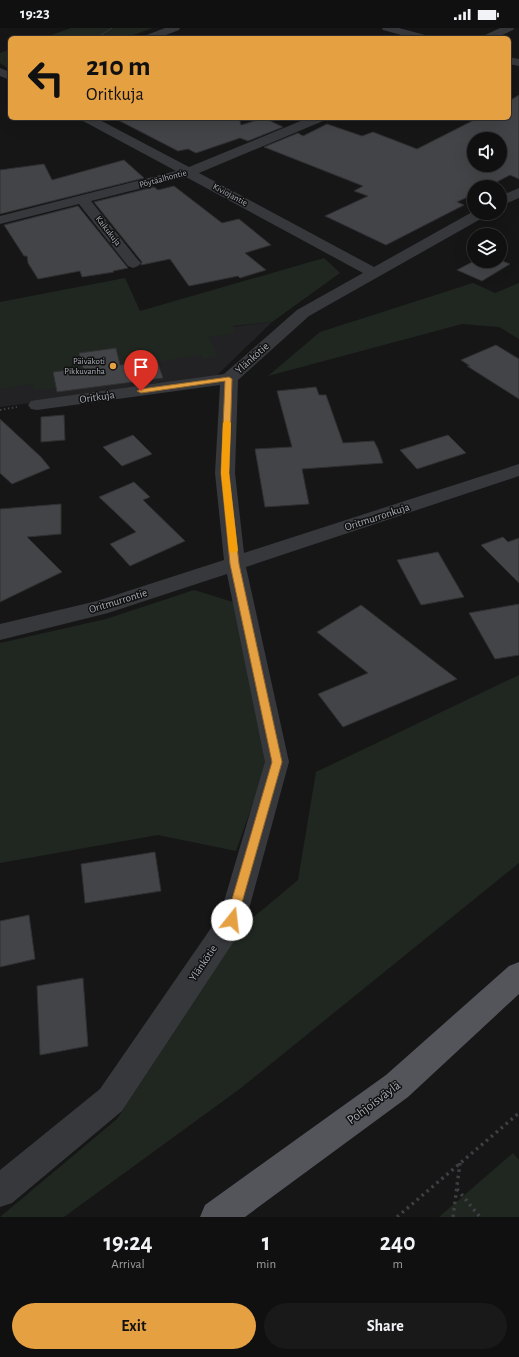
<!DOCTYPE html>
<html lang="en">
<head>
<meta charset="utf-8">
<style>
  body { margin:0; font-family:"Alegreya Sans",sans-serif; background:#19191a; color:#f1f3f6; height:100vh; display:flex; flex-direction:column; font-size:15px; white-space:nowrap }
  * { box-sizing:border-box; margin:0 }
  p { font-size:13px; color:#9c9d9f }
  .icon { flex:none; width:22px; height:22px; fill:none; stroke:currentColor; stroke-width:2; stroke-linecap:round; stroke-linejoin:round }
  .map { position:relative; height:1189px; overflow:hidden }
  .details { display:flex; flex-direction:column; background:#101011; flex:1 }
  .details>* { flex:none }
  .hud { position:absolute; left:8px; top:8px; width:503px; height:84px; border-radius:6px; box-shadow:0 4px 16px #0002,0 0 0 1px #303031; background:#e5a041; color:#111; overflow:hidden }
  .fabs { position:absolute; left:467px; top:104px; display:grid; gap:8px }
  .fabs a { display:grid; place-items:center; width:40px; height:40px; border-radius:50%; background:#101011; box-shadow:0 4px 16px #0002,0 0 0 1px #303031; font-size:20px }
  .pin { position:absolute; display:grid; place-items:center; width:34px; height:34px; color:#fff; margin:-41px -17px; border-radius:50% 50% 50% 0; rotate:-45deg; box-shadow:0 0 4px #0007 }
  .pin .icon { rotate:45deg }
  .me { position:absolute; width:44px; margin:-22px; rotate:16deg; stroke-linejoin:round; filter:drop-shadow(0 0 3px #0008) }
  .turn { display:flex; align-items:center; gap:14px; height:84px; padding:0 12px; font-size:18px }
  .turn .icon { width:52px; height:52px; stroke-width:2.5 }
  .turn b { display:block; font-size:28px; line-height:34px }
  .eta { display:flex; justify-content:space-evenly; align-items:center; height:68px; text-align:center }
  .eta b { font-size:24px; font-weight:700; line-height:28px }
  .cta { display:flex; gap:8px; margin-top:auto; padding:8px 12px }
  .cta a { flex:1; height:46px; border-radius:24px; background:#e5a041; color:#111; font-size:16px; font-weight:700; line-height:46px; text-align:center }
  .cta a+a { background:#19191a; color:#f1f3f6 }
  .status { display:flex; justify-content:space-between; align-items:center; height:28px; padding:0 20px; background:#101011; direction:ltr }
  .status svg { height:11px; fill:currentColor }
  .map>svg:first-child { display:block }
  .built { fill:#222224 }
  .green { fill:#202720 }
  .building { fill:#434447; stroke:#303033; fill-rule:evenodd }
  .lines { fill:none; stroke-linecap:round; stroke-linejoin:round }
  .path-far2 { stroke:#3d3f43; stroke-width:1.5; stroke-dasharray:1 1.5; stroke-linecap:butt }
  .path-far1 { stroke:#3d3f43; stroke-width:2; stroke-dasharray:1.5 2.5; stroke-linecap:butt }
  .path { stroke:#3d3f43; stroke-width:3.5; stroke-dasharray:2.5 4; stroke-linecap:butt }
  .minor { fill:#37383c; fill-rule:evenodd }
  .major { fill:#53555b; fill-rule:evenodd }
  .route { fill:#e5a041; stroke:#95682a }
  .slow { fill:#f59e0b }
  .poi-dot { fill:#e5a041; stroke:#111112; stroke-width:1.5 }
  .labels { text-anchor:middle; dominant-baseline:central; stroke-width:3; stroke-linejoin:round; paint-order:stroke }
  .far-street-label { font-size:9px; fill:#a9aeb6; stroke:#111112 }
  .far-poi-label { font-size:9px; fill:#a9aeb6; stroke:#111112; text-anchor:end }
  .street-label { font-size:11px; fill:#a9aeb6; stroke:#111112 }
  .near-street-label { font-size:13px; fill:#a9aeb6; stroke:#111112 }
</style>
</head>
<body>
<div class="status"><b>19:23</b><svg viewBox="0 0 49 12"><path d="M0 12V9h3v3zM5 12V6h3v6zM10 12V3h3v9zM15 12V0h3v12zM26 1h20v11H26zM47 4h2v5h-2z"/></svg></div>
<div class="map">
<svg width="519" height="1189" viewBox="0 0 519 1189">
  <rect width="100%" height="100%" fill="#161617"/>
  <!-- built -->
  <path class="built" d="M 272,294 L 213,351 L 0,379 L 0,326 Z"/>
  <!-- green -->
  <g class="green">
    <path d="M 71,0 L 153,0 L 125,10 L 43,10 Z"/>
    <path d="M 10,21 L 10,42 L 0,35 L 0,25 Z"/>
    <path d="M 324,230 L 340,245 L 272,294 L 233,298 L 235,305 L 208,309 L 218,328 L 203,331 L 201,327 L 158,334 L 157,332 L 120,337 L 116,320 L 79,325 L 83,340 L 53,344 L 56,360 L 34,362 L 33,356 L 0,361 L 0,274 L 125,250 L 140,283 Z"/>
    <path d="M 473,255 L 495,265 L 519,255 L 519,311 L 499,299 L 462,296 L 268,348 L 320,304 Z"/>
    <path d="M 194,562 L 233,574 L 268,733 L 236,823 L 158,807 L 0,835 L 0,615 L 106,591 Z"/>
    <path d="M 519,647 L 519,835 L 241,1060 L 64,1189 L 0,1189 L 117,1091 L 244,897 L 298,852 L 316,744 Z"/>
    <path d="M 513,1125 L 519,1132 L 519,1189 L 439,1189 Z"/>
  </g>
  <!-- building -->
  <g class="building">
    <path d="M 519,67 L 519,151 L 510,147 L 487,159 L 474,159 L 474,166 L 457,174 L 464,177 L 386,217 L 325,188 L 368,168 L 354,163 L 363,158 L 264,119 L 298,105 L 303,108 L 327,96 L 362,108 L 373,104 L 417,121 L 478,90 L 509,90 L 509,73 ZM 474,111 L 500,111 L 500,137 L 474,137 Z"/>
    <path d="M 114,90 L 239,90 L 241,97 L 264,90 L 283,99 L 248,113 L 240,110 L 196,125 L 188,121 L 178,123 Z"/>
    <path d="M 124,132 L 144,150 L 0,186 L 0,142 L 44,136 L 52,152 Z"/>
    <path d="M 174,158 L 222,195 L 239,191 L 271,217 L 245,225 L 266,242 L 240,250 L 238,248 L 189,258 L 170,231 L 141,237 L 142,234 L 94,174 L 154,159 L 158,162 Z"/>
    <path d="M 78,178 L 128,240 L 113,243 L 114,244 L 82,249 L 80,243 L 38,251 L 28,235 L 27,228 L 24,228 L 4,197 Z"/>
    <path d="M 500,232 L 510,236 L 482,253 L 457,242 L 474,233 L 500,233 Z"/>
    <path d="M 496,317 L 519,331 L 519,371 L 467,338 L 470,338 L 461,332 Z"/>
    <path d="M 116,320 L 120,337 L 157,332 L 163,350 L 57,364 L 53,344 L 83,340 L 79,325 Z"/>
    <path d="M 316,359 L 319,367 L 326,367 L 343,415 L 374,413 L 378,421 L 383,435 L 302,441 L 309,476 L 265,479 L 255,421 L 292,419 L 277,363 Z"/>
    <path d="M 64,387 L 65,412 L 41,414 L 41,389 Z"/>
    <path d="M 0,391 L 41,429 L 50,440 L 12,456 L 0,445 Z"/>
    <path d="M 133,407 L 152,426 L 122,438 L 103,419 Z"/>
    <path d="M 448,407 L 466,425 L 417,441 L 400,422 Z"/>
    <path d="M 134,454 L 150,469 L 143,472 L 185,513 L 130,538 L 110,516 L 136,504 L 99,469 Z"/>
    <path d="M 61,476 L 61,506 L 27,509 L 62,544 L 0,574 L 0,481 Z"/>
    <path d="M 503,509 L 508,514 L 519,510 L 519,555 L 481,517 Z"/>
    <path d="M 438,524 L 464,569 L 421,577 L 397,532 Z"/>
    <path d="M 519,576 L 519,627 L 495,631 L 469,585 Z"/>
    <path d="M 361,577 L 457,651 L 343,699 L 318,666 L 368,645 L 317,604 Z"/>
    <path d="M 155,824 L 161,863 L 85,875 L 81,836 Z"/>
    <path d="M 29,887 L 35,931 L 0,939 L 0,893 Z"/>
    <path d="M 83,950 L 88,1018 L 40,1027 L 37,958 Z"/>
  </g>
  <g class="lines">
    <!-- path-far2 -->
    <g class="path-far2">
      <path d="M 103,7 L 107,10"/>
      <path d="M 96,10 L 112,0"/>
    </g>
    <!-- path-far1 -->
    <path class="path-far1" d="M 0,382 L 17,379"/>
    <!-- path -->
    <g class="path">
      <path d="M 457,1161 L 480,1189"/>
      <path d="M 397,1189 L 519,1085"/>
      <path d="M 453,1189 L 460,1135"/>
    </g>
    <!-- minor -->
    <g class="minor">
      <path d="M 165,0 L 180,0 L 179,2 L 158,10 L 143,10 L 144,8 Z"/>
      <path d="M 382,0 L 399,0 L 429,8 L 430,10 L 412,10 L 383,2 Z"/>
      <path d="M 500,0 L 514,0 L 513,2 L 496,10 L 482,10 L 483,8 Z"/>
      <path d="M 509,29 L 519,31 L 519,38 L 509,36 Z"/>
      <path d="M 0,40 L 10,44 L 10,52 L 0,48 Z"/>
      <path d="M 81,90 L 96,90 L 189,139 L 308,90 L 325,90 L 323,93 L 199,145 L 374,239 L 474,183 L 474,185 L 488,185 L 486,188 L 309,288 L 238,352 L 235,445 L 244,525 L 519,436 L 519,448 L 246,539 L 289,734 L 246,892 L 242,901 L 122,1083 L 12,1175 L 0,1179 L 0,1142 L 100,1061 L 220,887 L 265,734 L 227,546 L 108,585 L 0,612 L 0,596 L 97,573 L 224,532 L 215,445 L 220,357 L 37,382 L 31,381 L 28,377 L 31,373 L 37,372 L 224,346 L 297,282 L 363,245 L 186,149 L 91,173 L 138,232 L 141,235 L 138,238 L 133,240 L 128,238 L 79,176 L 0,196 L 0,188 L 176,143 L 83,93 Z"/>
      <path d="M 519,160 L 519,170 L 500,178 L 500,168 Z"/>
    </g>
    <!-- major -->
    <path class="major" d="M 519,934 L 519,966 L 408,1069 L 245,1189 L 200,1189 L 205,1177 L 386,1047 L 509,938 Z"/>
  </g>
  <!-- route -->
  <path class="route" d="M 229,349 L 232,351 L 229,445 L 239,536 L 282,734 L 237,892 L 236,896 L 232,897 L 228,896 L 226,892 L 272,734 L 230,536 L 221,445 L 225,353 L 141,365 L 137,363 L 141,361 Z"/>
  <!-- slow -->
  <path class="slow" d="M 227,392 L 231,395 L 229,445 L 238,523 L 233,525 L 229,523 L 221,445 L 223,395 Z"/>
  <!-- markers -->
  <circle class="poi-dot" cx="113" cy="338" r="4"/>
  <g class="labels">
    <!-- far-street labels -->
    <g class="far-street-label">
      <text transform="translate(163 151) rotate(-15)">Pöytäalhontie</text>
      <text transform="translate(230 167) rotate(28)">Kiviojantie</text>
      <text transform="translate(108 203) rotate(52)">Kaikukuja</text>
    </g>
    <!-- far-poi labels -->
    <g class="far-poi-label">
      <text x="105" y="333">Päiväkoti<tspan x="105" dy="10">Pikkuvanha</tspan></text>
    </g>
    <!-- street labels -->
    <g class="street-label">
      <text transform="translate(252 330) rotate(-42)">Ylänkötie</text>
      <text transform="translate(97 369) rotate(-8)">Oritkuja</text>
      <text transform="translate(377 489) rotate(-18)">Oritmurronkuja</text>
      <text transform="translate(118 573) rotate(-17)">Oritmurrontie</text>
      <text transform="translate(203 935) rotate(-56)">Ylänkötie</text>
    </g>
    <!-- near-street labels -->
    <g class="near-street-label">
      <text transform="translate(374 1075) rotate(-37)">Pohjoisväylä</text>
    </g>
  </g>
</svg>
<div class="fabs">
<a><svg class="icon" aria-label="sound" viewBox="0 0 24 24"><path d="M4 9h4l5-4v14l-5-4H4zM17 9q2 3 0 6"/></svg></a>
<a><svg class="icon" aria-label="search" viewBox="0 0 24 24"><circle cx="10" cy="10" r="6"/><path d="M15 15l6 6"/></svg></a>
<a><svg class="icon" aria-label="layers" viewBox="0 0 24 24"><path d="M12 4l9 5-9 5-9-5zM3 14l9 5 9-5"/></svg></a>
</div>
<div class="pin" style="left:141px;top:363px;background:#d93025"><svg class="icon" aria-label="arrive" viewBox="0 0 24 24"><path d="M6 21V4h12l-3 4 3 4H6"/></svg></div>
<svg class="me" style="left:232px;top:892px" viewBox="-20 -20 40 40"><circle r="19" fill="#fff"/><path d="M0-13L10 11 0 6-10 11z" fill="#e5a041"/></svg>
<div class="hud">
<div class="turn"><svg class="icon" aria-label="left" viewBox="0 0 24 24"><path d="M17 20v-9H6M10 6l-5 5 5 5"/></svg><div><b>210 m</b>Oritkuja</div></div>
</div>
</div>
<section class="details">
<div class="eta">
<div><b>19:24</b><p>Arrival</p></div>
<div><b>1</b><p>min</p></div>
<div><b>240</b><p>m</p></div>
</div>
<div class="cta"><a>Exit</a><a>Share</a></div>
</section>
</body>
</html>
